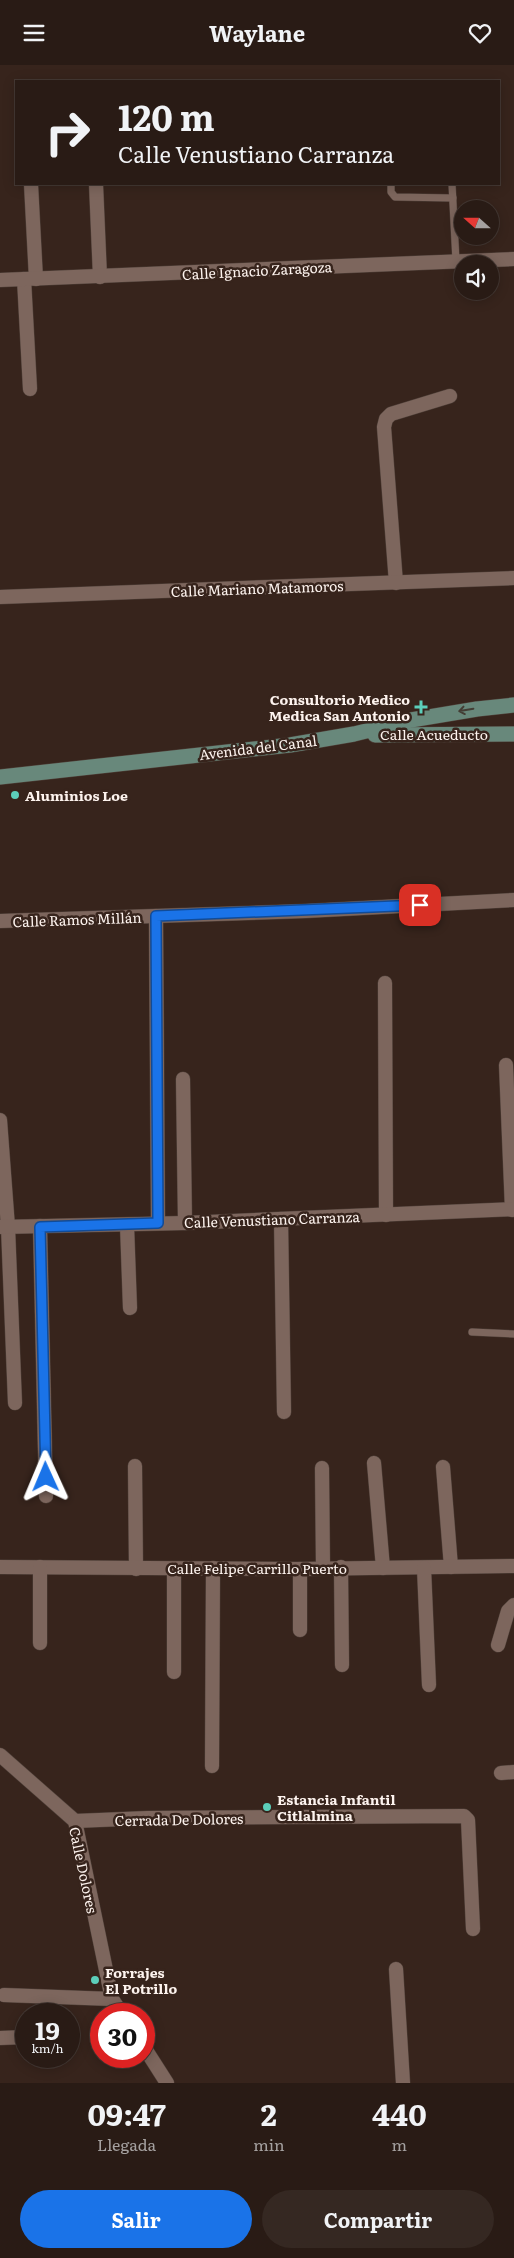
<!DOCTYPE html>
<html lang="es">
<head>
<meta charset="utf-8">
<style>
  body { margin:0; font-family:Literata,serif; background:#352822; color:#f1f3f6; height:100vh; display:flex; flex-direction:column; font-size:19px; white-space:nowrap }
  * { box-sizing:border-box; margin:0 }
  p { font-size:16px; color:#a5a1a0 }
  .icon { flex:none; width:28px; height:28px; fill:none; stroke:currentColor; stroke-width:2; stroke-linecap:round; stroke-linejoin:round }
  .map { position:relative; height:2018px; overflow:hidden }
  .details { display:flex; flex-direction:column; background:#291b15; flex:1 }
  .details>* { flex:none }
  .guide { position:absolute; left:15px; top:15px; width:485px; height:105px; border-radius:0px; box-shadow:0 2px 12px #0003,0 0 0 1px #453934; background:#291b15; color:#f1f3f6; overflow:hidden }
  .needle { width:32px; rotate:291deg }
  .buttons { position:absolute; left:454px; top:135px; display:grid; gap:10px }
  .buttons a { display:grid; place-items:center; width:45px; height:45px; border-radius:50%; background:#291b15; box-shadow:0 2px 12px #0003,0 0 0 1px #453934; font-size:25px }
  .speed { position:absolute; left:15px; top:1938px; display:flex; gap:10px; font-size:25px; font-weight:700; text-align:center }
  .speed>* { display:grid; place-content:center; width:65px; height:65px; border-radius:50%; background:#291b15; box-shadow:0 2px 12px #0003,0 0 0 1px #453934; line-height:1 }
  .speed small { font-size:12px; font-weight:400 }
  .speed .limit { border:8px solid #d22; background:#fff; color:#111 }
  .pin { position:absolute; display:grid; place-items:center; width:42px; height:42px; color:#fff; margin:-21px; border-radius:10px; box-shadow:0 2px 8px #0006 }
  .me { position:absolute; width:55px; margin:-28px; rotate:359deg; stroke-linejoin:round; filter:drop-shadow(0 0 4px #0008) }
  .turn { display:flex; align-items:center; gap:18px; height:105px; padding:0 20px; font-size:22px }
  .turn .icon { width:65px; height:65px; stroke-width:2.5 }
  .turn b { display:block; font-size:35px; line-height:42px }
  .eta { display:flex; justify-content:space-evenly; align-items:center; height:85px; text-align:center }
  .eta b { font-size:30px; font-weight:700; line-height:35px }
  .primary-button { display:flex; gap:10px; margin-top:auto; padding:10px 20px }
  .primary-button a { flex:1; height:58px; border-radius:30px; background:#1a73e8; color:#fff; font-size:20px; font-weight:700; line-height:58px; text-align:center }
  .primary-button a+a { background:#352822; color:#f1f3f6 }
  header { display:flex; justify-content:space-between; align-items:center; height:65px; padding:0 20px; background:#291b15; font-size:22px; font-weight:700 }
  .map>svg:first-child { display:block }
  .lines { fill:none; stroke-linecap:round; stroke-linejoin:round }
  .lane-casing { stroke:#4f4039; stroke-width:8 }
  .street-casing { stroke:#4f4039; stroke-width:15 }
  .secondary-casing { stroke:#4f4039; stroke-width:16 }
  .lane { stroke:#7d665d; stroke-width:7 }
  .street { stroke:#7d665d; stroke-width:14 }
  .secondary { stroke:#68887b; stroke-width:15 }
  .oneway { stroke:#433d34 }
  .route-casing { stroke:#114b97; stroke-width:12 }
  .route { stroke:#1a73e8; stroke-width:9 }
  .poi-dot { fill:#5cceba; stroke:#37241c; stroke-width:2 }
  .labels { text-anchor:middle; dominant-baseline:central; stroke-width:5; stroke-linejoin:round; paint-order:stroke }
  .street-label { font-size:14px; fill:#fdf3ee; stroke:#37241c }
  .poi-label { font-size:14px; font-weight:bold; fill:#fdf3ee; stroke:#37241c; text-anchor:start }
</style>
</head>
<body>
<header><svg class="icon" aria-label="menu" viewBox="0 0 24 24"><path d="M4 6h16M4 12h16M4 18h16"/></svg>Waylane<svg class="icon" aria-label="heart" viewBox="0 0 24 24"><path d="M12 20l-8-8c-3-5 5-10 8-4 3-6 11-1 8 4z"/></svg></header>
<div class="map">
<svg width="514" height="2018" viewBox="0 0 514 2018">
  <rect width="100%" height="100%" fill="#37241c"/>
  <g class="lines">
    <defs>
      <g id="lane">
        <path d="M 391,119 L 391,127 L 395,132 L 453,133"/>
        <path d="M 452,119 L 456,196"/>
        <path d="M 472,1267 L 514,1269"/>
      </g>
      <g id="street">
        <path d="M 31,119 L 36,214"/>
        <path d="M 96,119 L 100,212"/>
        <path d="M 24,214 L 30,324"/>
        <path d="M 0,215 L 514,194"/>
        <path d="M 396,518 L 384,362 L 386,354 L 391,349 L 450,331"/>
        <path d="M 0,532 L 514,513"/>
        <path d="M 156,851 L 158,1158"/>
        <path d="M 0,856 L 306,846 L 514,835"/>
        <path d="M 385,918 L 386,1150"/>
        <path d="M 506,1000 L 512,1145"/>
        <path d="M 183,1014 L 185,1158"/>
        <path d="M 0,1055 L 8,1162 L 15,1338"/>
        <path d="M 281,1154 L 284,1347"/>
        <path d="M 127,1160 L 130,1243"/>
        <path d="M 40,1161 L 46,1431"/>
        <path d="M 0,1162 L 185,1158 L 514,1144"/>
        <path d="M 374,1398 L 383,1503"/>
        <path d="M 135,1401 L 136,1504"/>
        <path d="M 443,1402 L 451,1502"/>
        <path d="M 322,1403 L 323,1503"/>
        <path d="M 0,1502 L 300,1504 L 514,1501"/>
        <path d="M 40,1502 L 40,1578"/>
        <path d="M 341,1502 L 342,1600"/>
        <path d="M 424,1503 L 429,1620"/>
        <path d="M 174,1504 L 174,1607"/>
        <path d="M 300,1565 L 300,1504"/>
        <path d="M 498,1580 L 508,1546 L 514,1540"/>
        <path d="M 0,1690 L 75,1756 L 112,1934 L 122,1949"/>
        <path d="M 212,1701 L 213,1503"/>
        <path d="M 501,1708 L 514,1707"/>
        <path d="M 75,1756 L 148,1753 L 464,1751 L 468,1755 L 473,1864"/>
        <path d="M 396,1904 L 403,2018"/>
        <path d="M 4,1930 L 112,1934"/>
        <path d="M 0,1973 L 26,1972"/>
        <path d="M 144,1982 L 167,2018"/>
      </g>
      <g id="secondary">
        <path d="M 375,670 L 514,669"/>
        <path d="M 0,712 L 290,680 L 354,669 L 411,655 L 477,644 L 514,640"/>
      </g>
    </defs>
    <!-- lane casing -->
    <use href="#lane" class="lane-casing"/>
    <!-- street casing -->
    <use href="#street" class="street-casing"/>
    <!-- secondary casing -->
    <use href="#secondary" class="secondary-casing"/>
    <!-- lane -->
    <use href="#lane" class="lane"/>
    <!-- street -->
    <use href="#street" class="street"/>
    <!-- secondary -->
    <use href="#secondary" class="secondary"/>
  </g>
  <!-- one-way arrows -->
  <defs><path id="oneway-shaft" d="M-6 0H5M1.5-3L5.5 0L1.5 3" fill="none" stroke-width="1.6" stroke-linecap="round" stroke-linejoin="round" transform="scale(1.25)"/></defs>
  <use class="oneway" href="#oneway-shaft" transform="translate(466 645) rotate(170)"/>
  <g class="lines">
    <defs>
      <path id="route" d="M 46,1412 L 40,1162 L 158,1158 L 156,851 L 420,840"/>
    </defs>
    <!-- route casing -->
    <use href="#route" class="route-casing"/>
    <!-- route -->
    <use href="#route" class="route"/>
  </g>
  <!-- markers -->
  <g class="poi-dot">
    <path d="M418.5 634.5h5v5h5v5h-5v5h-5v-5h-5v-5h5z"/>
    <circle cx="15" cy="730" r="5"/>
    <circle cx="267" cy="1742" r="5"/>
    <circle cx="95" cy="1915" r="5"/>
  </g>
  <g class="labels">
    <!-- street labels -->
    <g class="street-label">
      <text transform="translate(257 205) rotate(-3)">Calle Ignacio Zaragoza</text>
      <text transform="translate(257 523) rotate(-2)">Calle Mariano Matamoros</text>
      <text x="434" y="669">Calle Acueducto</text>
      <text transform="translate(258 682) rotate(-7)">Avenida del Canal</text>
      <text transform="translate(77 854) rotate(-2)">Calle Ramos Millán</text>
      <text transform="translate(272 1154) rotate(-2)">Calle Venustiano Carranza</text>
      <text x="257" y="1503">Calle Felipe Carrillo Puerto</text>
      <text transform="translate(179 1754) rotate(-1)">Cerrada De Dolores</text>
      <text transform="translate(84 1805) rotate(78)">Calle Dolores</text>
    </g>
    <!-- poi labels -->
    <g class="poi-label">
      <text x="410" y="634" text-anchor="end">Consultorio Medico<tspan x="410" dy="16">Medica San Antonio</tspan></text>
      <text x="25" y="730">Aluminios Loe</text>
      <text x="277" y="1734">Estancia Infantil<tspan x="277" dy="16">Citlalmina</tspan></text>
      <text x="105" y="1907">Forrajes<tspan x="105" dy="16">El Potrillo</tspan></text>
    </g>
  </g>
</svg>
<div class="buttons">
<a><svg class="needle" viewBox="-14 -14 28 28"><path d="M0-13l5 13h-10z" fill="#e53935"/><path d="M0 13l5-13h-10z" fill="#a5a1a0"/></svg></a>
<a><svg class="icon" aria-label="sound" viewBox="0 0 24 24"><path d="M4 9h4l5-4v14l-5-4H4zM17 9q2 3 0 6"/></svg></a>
</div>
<div class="speed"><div>19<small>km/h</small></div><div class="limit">30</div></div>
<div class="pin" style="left:420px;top:840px;background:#d93025"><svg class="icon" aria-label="arrive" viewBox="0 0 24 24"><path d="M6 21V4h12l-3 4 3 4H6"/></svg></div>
<svg class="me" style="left:46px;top:1412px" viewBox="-20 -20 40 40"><path d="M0-17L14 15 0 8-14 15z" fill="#1a73e8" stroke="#fff" stroke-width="4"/></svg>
<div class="guide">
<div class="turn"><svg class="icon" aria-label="right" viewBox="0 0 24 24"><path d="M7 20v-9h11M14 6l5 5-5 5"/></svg><div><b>120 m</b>Calle Venustiano Carranza</div></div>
</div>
</div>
<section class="details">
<div class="eta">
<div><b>09:47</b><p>Llegada</p></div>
<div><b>2</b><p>min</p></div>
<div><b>440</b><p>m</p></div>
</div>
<div class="primary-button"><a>Salir</a><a>Compartir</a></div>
</section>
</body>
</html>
